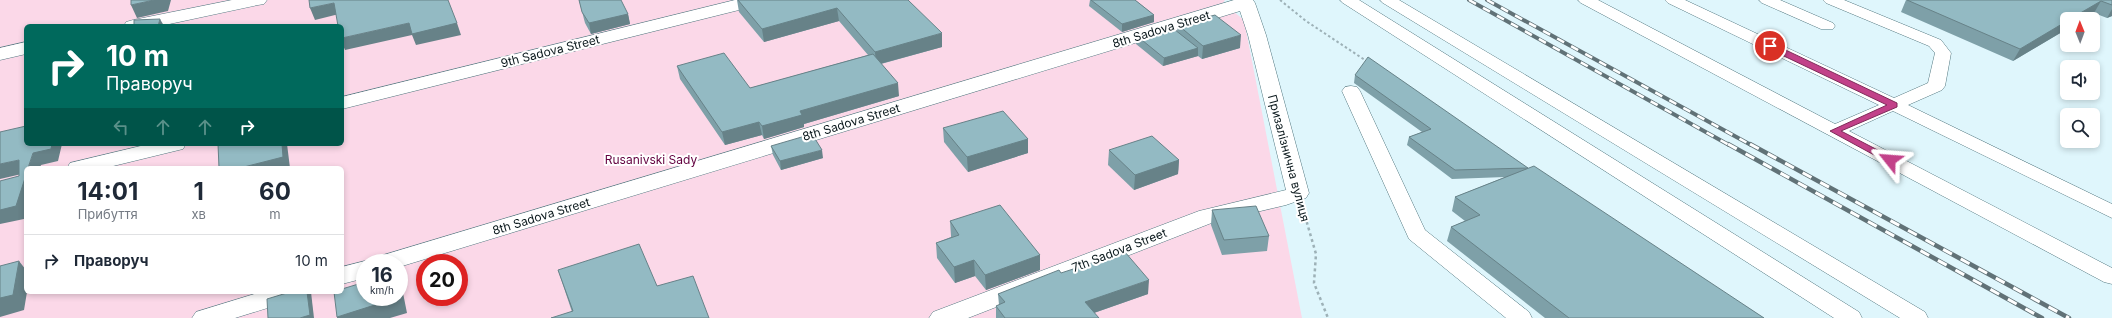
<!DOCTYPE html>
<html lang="uk">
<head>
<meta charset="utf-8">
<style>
  body { margin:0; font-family:Inter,sans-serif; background:#f2f2f3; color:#1f2937; height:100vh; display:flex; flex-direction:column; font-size:15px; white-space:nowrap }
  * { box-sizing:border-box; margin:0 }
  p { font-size:13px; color:#747a83 }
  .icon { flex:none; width:22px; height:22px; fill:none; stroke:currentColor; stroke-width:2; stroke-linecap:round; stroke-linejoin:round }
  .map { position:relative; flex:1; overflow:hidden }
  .sheet { position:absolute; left:24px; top:166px; width:320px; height:128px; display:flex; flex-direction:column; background:#fff; border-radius:6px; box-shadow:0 2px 6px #0003 }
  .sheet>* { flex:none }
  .banner { position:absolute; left:24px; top:24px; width:320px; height:122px; border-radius:6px; box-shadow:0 2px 6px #0003; background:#00695c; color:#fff; overflow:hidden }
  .needle { width:26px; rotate:359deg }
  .tools { position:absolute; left:2060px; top:12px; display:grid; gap:8px }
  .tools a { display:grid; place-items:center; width:40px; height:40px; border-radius:6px; background:#fff; box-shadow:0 2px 6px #0003; font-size:20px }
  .speed { position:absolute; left:356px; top:254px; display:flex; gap:8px; font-size:20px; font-weight:700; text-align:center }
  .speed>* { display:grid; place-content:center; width:52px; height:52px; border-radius:50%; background:#fff; box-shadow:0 2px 6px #0003; line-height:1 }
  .speed small { font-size:10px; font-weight:400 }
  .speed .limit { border:6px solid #d22; background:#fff; color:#111 }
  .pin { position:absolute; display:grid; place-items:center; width:34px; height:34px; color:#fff; margin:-17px; border:2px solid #fff; border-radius:50%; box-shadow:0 1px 4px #0007 }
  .me { position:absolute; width:44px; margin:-22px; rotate:298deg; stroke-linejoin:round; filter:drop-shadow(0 0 3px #0008) }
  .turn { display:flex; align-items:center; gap:14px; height:84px; padding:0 16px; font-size:18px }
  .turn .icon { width:52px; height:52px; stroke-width:2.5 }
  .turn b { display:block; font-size:28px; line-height:34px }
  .lanes { display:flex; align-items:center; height:38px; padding:0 16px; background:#0003; justify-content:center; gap:20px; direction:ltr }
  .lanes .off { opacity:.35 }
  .eta { display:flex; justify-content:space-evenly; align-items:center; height:68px; text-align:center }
  .eta b { font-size:24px; font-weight:700; line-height:28px }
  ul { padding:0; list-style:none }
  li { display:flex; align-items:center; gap:12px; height:52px; padding:0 16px; border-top:1px solid #e0e1e3 }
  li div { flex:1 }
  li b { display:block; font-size:15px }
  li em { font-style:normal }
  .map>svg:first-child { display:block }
  .green { fill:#fbd8e8; fill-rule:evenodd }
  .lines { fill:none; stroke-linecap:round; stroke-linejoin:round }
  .lane-casing { stroke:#537880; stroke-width:1 }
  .street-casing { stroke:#537880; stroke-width:1 }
  .path-far1 { stroke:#9db1b7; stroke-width:2; stroke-dasharray:2.5 2.5; stroke-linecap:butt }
  .path { stroke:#9db1b7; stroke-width:2.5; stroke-dasharray:3 3; stroke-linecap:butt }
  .lane { fill:#fff; fill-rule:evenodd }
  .street { fill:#fff; fill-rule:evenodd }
  .rail-far1-casing { stroke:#617277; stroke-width:4 }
  .rail-casing { stroke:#617277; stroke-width:4.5 }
  .rail-far1 { stroke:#fff; stroke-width:2.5; stroke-dasharray:8; stroke-linecap:butt }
  .rail { stroke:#fff; stroke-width:3; stroke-dasharray:10; stroke-linecap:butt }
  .wall { fill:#7ea0a8 }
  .shaded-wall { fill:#678288 }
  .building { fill:#93bac3; stroke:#678288 }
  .route { fill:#c24189; stroke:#7e2a59 }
  .labels { text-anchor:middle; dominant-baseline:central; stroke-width:4; stroke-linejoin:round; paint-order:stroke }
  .street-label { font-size:12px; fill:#0a181c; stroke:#fff }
  .park-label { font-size:12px; fill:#62013f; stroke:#fff }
</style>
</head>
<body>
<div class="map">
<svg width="2112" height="318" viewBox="0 0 2112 318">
  <rect width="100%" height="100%" fill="#dff6fc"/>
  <!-- green -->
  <path class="green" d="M 0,0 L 1225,0 L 1223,3 L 1244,20 L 1302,318 L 0,318 ZM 26,26 L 342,26 L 342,144 L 26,144 ZM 26,168 L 342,168 L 342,292 L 26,292 ZM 365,263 L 399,263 L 399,297 L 365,297 ZM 425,263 L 459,263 L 459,297 L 425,297 Z"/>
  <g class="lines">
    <defs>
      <g id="lane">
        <path d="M 1340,0 L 1359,0 L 1859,312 L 1862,318 L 1834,318 L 1343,3 Z"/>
        <path d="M 1380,0 L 1399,0 L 1925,312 L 1928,318 L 1900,318 L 1383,3 Z"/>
        <path d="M 1578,0 L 1598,0 L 1835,124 L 1879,105 L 1668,3 L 1665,0 L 1685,0 L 1894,98 L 1928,83 L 1935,53 L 1929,46 L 1826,3 L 1823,0 L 1844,0 L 1941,40 L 1951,53 L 1945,86 L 1942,90 L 1908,105 L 2112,204 L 2112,218 L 1893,111 L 1849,131 L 2112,268 L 2112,284 L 2104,282 L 1581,3 Z"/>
        <path d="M 1759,0 L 1780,0 L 1833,23 L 1835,26 L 1833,29 L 1821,29 L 1762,3 Z"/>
        <path d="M 1351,86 L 1357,87 L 1360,91 L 1425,230 L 1529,312 L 1532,318 L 1506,318 L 1409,239 L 1342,91 L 1345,87 Z"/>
      </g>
      <g id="street">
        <path d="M 232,0 L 267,0 L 264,4 L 258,5 L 160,26 L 124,26 L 126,22 L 133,20 Z"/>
        <path d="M 735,0 L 766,0 L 763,4 L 342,109 L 342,97 Z"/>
        <path d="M 1234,0 L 1253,0 L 1255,3 L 1266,35 L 1309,193 L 1306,198 L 1286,205 L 1214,222 L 968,318 L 929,318 L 933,312 L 1199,211 L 1286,190 L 1248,35 L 1240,11 L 399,267 L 399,263 L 374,263 L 377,257 Z"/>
        <path d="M 26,42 L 26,54 L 0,60 L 0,48 Z"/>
        <path d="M 149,144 L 186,144 L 183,149 L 105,168 L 67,168 L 70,163 Z"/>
        <path d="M 365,261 L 373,263 L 365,263 L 365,278 L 342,284 L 342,267 Z"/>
        <path d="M 261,292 L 304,292 L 300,298 L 235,318 L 192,318 L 196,312 Z"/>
      </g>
    </defs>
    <!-- lane casing -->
    <use href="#lane" class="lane-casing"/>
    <!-- street casing -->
    <use href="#street" class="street-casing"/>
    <!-- path-far1 -->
    <path class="path-far1" d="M 1280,0 L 1306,21 L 1368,62"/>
    <!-- path -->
    <path class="path" d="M 1305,216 L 1316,254 L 1314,283 L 1328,318"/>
    <!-- lane -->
    <use href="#lane" class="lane"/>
    <!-- street -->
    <use href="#street" class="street"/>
    <defs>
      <g id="rail-far1">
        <path d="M 1469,0 L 1729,145"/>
        <path d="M 1487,0 L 1751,145"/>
      </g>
      <g id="rail">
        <path d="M 1728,144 L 2042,318"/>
        <path d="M 1750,144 L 2069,318"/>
      </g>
    </defs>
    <!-- rail-far1 casing -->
    <use href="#rail-far1" class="rail-far1-casing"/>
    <!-- rail casing -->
    <use href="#rail" class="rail-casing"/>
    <!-- rail-far1 -->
    <use href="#rail-far1" class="rail-far1"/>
    <!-- rail -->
    <use href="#rail" class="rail"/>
  </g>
  <!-- wall -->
  <g class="wall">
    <path d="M 579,0 L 628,14 L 630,24 L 591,34 L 585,23 Z"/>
    <path d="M 737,0 L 908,0 L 942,47 L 881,64 L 899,96 L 804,124 L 804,127 L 764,139 L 762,135 L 725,145 L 680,79 L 677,66 L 750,88 L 868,55 L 839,21 L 764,42 L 739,12 Z"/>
    <path d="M 1090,0 L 1135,0 L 1154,15 L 1154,22 L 1122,32 L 1089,6 Z"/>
    <path d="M 1906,0 L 2112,0 L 2112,16 L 2107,18 L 2094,13 L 2013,61 L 1901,12 Z"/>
    <path d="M 1178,25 L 1240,48 L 1202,59 L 1198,56 L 1163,66 L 1136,44 L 1137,36 L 1177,32 Z"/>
    <path d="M 1355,75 L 1528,168 L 1764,318 L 1545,318 L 1447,241 L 1451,227 L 1465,221 L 1452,211 L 1455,197 L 1505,177 L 1452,179 L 1407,145 L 1409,137 L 1422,132 L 1354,83 Z"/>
    <path d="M 943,128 L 1028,139 L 1028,153 L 968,172 L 944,142 Z"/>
    <path d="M 771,146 L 823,158 L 781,170 L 773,155 Z"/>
    <path d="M 1109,150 L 1179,160 L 1178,174 L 1134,190 L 1108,165 Z"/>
    <path d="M 1212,210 L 1269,236 L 1267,251 L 1222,255 L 1211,225 Z"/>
    <path d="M 950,221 L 1040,255 L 1040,270 L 986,290 L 975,276 L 955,283 L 937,258 L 936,243 L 951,237 L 951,236 Z"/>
    <path d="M 558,270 L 657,286 L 572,312 Z"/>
    <path d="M 1061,273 L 1148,294 L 1094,313 L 1099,318 L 996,318 L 996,306 L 999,305 L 998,294 Z"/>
  </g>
  <!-- shaded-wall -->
  <g class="shaded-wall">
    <path d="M 154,0 L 171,0 L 168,11 L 137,18 L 131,5 Z"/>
    <path d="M 2101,1 L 2094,13 L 2083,19 L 2070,19 Z"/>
    <path d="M 334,3 L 339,14 L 315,20 L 310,8 Z"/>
    <path d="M 837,8 L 839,21 L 764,42 L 762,29 Z"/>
    <path d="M 2112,9 L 2112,16 L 2107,18 Z"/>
    <path d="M 628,14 L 630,24 L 591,34 L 589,23 Z"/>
    <path d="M 1154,15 L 1154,22 L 1122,32 L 1122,24 Z"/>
    <path d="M 160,19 L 164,26 L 158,26 Z"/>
    <path d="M 2067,21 L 2067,29 L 2013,61 L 2020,49 Z"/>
    <path d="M 409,23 L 457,23 L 461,35 L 416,45 L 412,35 L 345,50 L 342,43 L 342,38 Z"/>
    <path d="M 942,33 L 942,47 L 876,65 L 875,52 Z"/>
    <path d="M 1241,35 L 1240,48 L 1202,59 L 1203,46 Z"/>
    <path d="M 1198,48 L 1198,56 L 1163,66 L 1164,58 Z"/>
    <path d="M 898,83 L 899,96 L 804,124 L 804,127 L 764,139 L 762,126 L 800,111 Z"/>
    <path d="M 759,122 L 762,135 L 725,145 L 722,132 Z"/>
    <path d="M 1028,139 L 1028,153 L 968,172 L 967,157 Z"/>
    <path d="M 52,144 L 62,144 L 58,161 L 41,165 L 40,168 L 28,168 L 33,153 Z"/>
    <path d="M 117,144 L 125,144 L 118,146 Z"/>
    <path d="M 282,144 L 287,144 L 290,168 L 240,168 Z"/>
    <path d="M 822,150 L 823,158 L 781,170 L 780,161 Z"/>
    <path d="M 19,160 L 26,173 L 0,179 L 0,164 Z"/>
    <path d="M 1179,160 L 1178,174 L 1134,190 L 1135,175 Z"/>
    <path d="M 26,175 L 26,213 L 24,219 L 0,224 L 0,210 Z"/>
    <path d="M 1040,255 L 1040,270 L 986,290 L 985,275 Z"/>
    <path d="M 974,260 L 975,276 L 955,283 L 954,267 Z"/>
    <path d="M 19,261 L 26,270 L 26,292 L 27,292 L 24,310 L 0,317 L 0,298 Z"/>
    <path d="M 1149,280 L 1148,294 L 1085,316 L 1085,302 Z"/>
    <path d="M 399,281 L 402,288 L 407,313 L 390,318 L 337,318 L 337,317 L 399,293 Z"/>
    <path d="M 307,292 L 311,292 L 314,318 L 300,318 Z"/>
  </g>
  <!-- building -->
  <g class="building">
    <path d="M 131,0 L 154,0 L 131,5 Z"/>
    <path d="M 309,0 L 448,0 L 457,23 L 412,34 L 409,23 L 342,38 L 342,26 L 338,26 L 334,3 L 310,8 Z"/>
    <path d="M 579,0 L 621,0 L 628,14 L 589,23 L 582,12 Z"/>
    <path d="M 738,0 L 908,0 L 942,33 L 875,52 L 837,8 L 762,29 Z"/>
    <path d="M 1091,0 L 1135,0 L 1154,15 L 1122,24 Z"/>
    <path d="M 1907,0 L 2112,0 L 2112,5 L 2101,1 L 2070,19 L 2067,19 L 2067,21 L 2020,49 Z"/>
    <path d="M 1215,15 L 1241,35 L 1203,46 L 1178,25 Z"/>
    <path d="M 160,19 L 158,26 L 134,26 L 134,20 Z"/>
    <path d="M 1170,26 L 1198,48 L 1164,58 L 1137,36 Z"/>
    <path d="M 724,53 L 750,88 L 873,54 L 898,83 L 800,111 L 802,115 L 762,126 L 759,122 L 722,132 L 677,66 Z"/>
    <path d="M 1368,57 L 1528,168 L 1455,170 L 1409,137 L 1431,129 L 1355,75 Z"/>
    <path d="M 1003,111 L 1028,139 L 967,157 L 943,128 Z"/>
    <path d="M 26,126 L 26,144 L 52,144 L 51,149 L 33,153 L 28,168 L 26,168 L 26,175 L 16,206 L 0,210 L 0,181 L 19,176 L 19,160 L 0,164 L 0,132 Z"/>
    <path d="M 812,134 L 822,150 L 780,161 L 771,146 Z"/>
    <path d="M 1152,136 L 1179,160 L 1135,175 L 1109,150 Z"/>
    <path d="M 218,144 L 282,144 L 283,157 L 240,168 L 219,168 Z"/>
    <path d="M 1534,166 L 1764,318 L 1569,318 L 1451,227 L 1480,215 L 1455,197 Z"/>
    <path d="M 1000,205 L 1040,255 L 985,275 L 974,260 L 954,267 L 936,243 L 959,235 L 950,221 Z"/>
    <path d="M 1256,206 L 1269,236 L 1224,240 L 1212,210 Z"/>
    <path d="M 639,244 L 657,286 L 693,276 L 709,318 L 551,318 L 573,311 L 558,270 Z"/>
    <path d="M 1125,252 L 1149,280 L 1085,302 L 1099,318 L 1005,318 L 996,306 L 1005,302 L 998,294 L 1059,270 L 1061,273 Z"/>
    <path d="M 19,261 L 13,295 L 0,298 L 0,266 Z"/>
    <path d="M 365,282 L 365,297 L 399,297 L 399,293 L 400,297 L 337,317 L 334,292 L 342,292 L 342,289 Z"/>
    <path d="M 290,292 L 307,292 L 310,315 L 300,318 L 268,318 L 267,299 Z"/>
  </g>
  <!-- route -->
  <path class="route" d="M 1767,44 L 1773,44 L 1897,103 L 1897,107 L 1841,131 L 1893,158 L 1893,162 L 1887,162 L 1830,131 L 1887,105 L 1767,48 Z"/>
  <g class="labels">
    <!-- street labels -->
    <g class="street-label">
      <text transform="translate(1161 29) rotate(-17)">8th Sadova Street</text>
      <text transform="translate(550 51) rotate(-14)">9th Sadova Street</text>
      <text transform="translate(851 122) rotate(-17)">8th Sadova Street</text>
      <text transform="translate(1289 158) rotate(75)">Призалізнична вулиця</text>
      <text transform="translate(541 216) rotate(-17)">8th Sadova Street</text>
      <text transform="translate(1119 250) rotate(-21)">7th Sadova Street</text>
    </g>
    <!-- park labels -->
    <g class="park-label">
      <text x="651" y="159">Rusanivski Sady</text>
    </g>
  </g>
</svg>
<div class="tools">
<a><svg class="needle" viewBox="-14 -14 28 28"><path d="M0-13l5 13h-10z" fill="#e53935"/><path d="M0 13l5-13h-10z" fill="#747a83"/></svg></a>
<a><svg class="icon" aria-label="sound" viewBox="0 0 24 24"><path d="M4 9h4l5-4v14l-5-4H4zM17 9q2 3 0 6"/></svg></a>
<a><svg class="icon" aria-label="search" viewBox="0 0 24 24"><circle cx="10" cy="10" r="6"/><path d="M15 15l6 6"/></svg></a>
</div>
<div class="speed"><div>16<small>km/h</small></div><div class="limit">20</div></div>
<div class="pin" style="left:1770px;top:46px;background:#d93025"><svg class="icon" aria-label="arrive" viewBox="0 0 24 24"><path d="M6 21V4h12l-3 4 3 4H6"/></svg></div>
<svg class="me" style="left:1890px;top:160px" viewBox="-20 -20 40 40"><path d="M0-17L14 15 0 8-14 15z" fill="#c24189" stroke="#fff" stroke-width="4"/></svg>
<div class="banner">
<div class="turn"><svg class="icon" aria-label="right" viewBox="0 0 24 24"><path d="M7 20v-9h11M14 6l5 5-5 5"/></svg><div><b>10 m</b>Праворуч</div></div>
<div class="lanes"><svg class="icon off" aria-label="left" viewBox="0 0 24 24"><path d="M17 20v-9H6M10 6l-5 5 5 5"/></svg><svg class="icon off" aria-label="ahead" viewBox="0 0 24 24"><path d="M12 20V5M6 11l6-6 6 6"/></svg><svg class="icon off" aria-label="ahead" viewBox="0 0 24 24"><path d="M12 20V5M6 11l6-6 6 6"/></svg><svg class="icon" aria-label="right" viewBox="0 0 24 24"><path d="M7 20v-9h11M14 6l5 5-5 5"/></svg></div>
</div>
<section class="sheet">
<div class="eta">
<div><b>14:01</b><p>Прибуття</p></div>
<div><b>1</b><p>хв</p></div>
<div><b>60</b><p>m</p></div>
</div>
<ul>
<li><svg class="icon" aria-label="right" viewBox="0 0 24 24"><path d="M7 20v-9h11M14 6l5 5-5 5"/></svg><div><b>Праворуч</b></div><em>10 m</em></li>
</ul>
</section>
</div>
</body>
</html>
